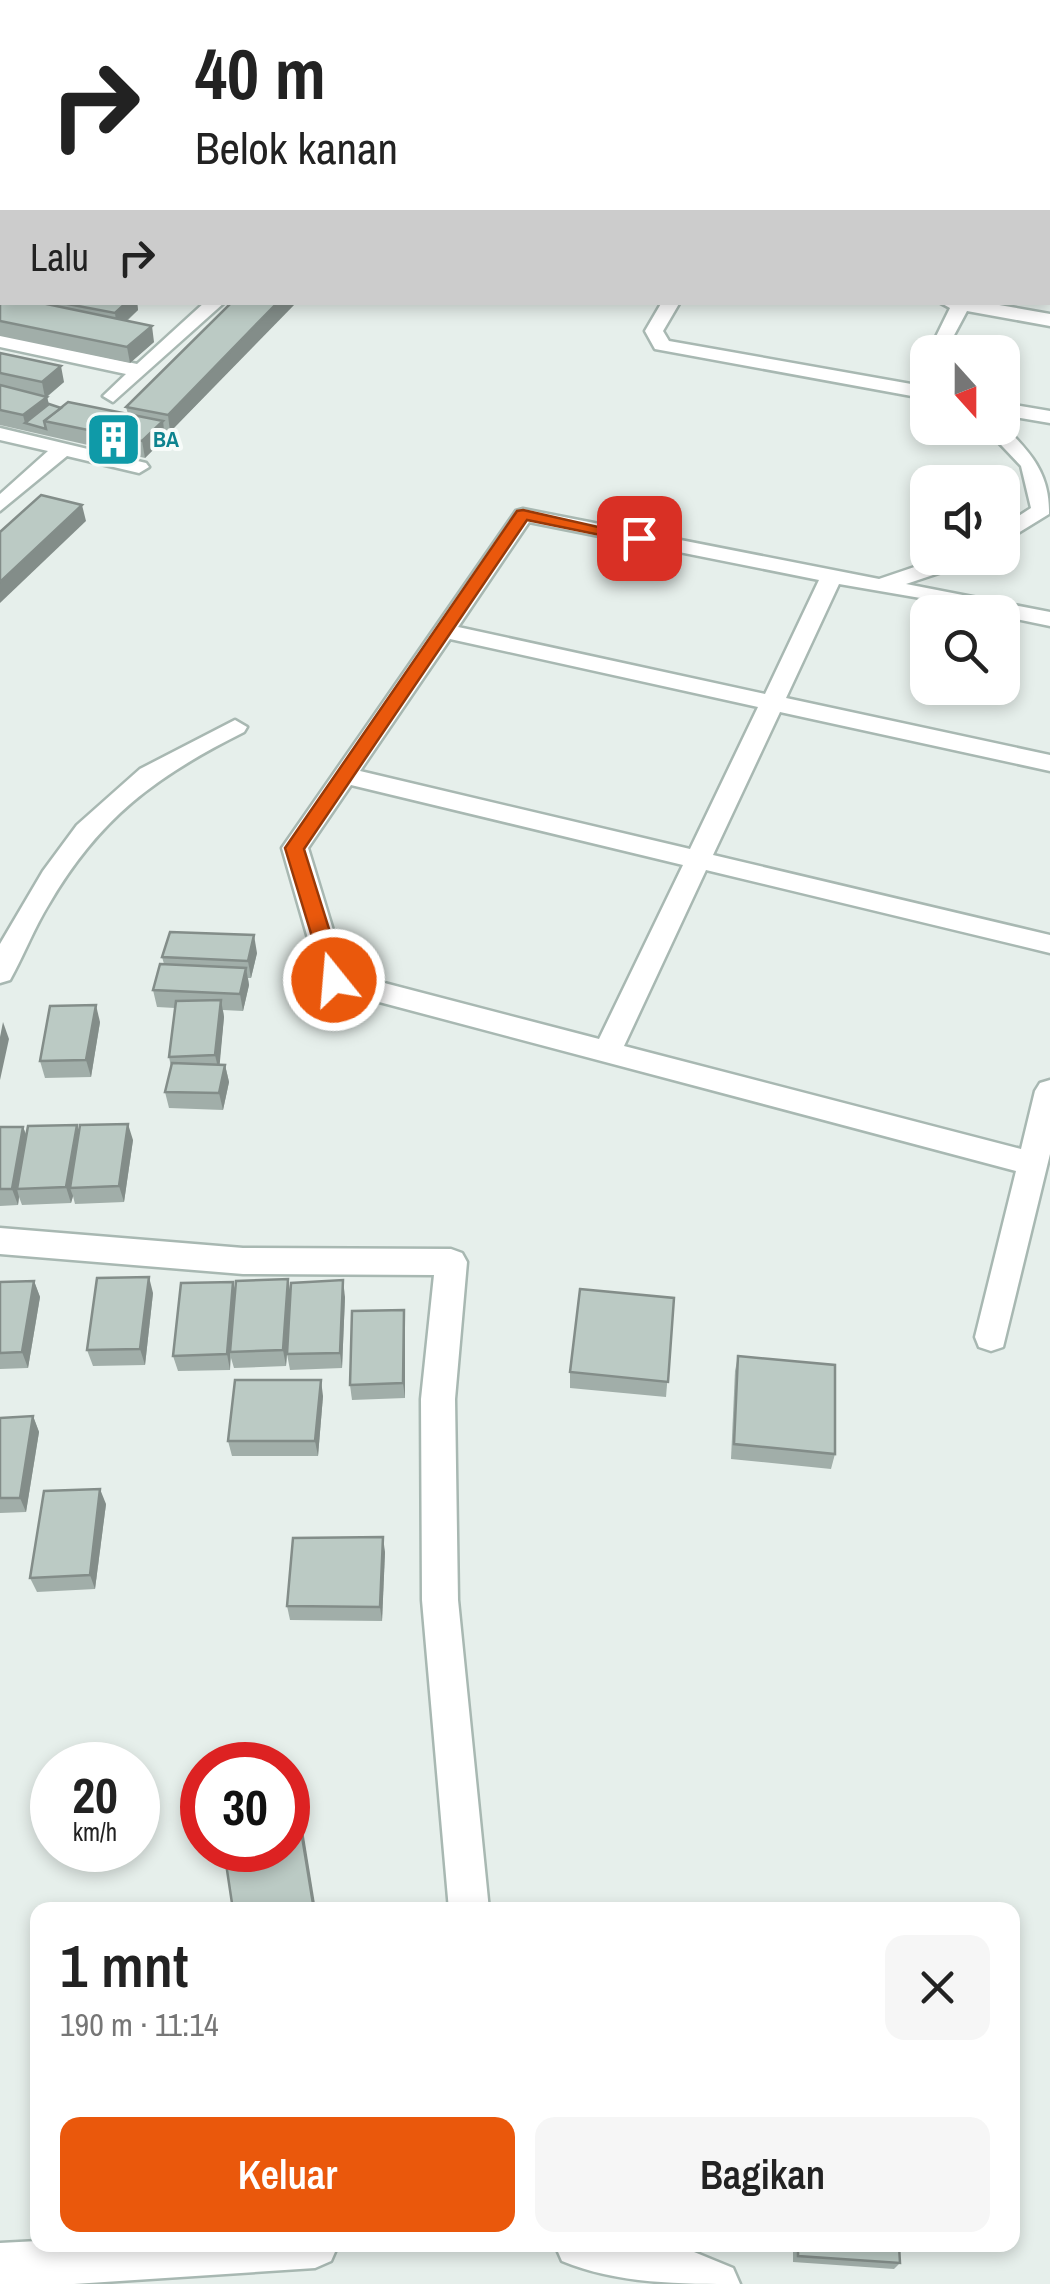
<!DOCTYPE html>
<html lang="id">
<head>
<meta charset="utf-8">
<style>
  body { margin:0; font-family:"Archivo Narrow",sans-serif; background:#f6f6f6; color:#222; height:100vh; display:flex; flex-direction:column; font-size:38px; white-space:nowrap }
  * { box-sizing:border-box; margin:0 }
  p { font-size:32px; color:#767676 }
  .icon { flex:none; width:55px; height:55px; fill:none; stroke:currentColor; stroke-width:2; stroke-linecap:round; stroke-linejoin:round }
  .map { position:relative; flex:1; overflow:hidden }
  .drawer { position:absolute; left:30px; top:1902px; width:990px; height:350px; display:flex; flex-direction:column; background:#fff; border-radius:20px; box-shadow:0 5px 15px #0003 }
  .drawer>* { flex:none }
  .hud { position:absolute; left:0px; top:0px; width:1050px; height:305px; box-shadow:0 5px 15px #0003; background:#fff; color:#222; overflow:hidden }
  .needle { width:65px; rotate:159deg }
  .tools { position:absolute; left:910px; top:335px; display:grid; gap:20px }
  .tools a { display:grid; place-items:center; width:110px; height:110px; border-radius:20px; background:#fff; box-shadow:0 5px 15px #0003; font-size:50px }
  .speed { position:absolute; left:30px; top:1742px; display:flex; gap:20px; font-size:50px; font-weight:700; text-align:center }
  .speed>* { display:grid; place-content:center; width:130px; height:130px; border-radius:50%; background:#fff; box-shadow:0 5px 15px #0003; line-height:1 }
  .speed small { font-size:25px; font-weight:400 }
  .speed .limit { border:15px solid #d22; background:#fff; color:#111 }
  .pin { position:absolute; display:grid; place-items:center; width:85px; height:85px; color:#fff; margin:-42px; border-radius:20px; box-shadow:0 5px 15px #0006 }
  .me { position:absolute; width:110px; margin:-55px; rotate:343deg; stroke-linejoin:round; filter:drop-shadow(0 0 8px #0008) }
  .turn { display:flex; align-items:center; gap:35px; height:210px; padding:0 30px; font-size:45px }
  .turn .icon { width:130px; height:130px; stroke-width:2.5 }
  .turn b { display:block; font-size:70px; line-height:85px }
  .then { display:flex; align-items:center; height:95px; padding:0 30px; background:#0003; gap:20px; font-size:38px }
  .round { display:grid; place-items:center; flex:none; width:105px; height:105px; border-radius:20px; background:#f6f6f6 }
  .head { display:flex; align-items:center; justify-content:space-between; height:170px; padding:0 30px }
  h1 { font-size:60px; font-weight:600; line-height:75px }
  .cta { display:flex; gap:20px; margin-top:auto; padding:20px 30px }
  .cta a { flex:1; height:115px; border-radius:20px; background:#ea580c; color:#fff; font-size:40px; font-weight:600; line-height:115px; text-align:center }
  .cta a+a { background:#f6f6f6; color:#222 }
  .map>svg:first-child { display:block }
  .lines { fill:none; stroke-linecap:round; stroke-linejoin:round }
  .street-casing { stroke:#a8b8b2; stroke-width:5 }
  .secondary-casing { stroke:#a4bbb3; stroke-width:5 }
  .street { fill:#fff; fill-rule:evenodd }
  .secondary { fill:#fff; fill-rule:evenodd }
  .wall { fill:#a1aea9 }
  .shaded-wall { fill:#838d89 }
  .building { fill:#bbcac4; stroke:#838d89; stroke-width:2.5 }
  .route { fill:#ea580c; stroke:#983908; stroke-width:2.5 }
  .labels { text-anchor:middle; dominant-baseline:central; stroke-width:8; stroke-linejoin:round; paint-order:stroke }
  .far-culture-label { font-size:22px; font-weight:bold; fill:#0d838f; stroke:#f7fbf9; text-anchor:start }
</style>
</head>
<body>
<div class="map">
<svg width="1050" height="2284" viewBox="0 0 1050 2284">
  <rect width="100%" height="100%" fill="#e6efeb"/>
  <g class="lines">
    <defs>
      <g id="street">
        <rect x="1048" y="29" width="2" height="8"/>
        <rect x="0" y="110" width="2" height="10"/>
        <rect x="1048" y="156" width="2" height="10"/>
        <rect x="0" y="181" width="2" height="10"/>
        <rect x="1048" y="231" width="2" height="11"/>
        <rect x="0" y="258" width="2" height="10"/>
        <path d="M 205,302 L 225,302 L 113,402 L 103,396 L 126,374 L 0,347 L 0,335 L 137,364 Z"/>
        <path d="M 662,302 L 680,302 L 663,331 L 669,341 L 928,387 L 928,399 L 655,349 L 645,331 Z"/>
        <path d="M 939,302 L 982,302 L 1050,314 L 1050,326 L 967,311 L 945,352 L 928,353 L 950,308 Z"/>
        <path d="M 1002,403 L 1050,411 L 1050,423 L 1002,415 Z"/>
        <path d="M 1002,424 C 1030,452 1050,473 1049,514 L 1002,543 L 1002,527 L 1031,508 L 1021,466 L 985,428 Z"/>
        <path d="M 0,428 L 146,463 L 149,467 L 139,473 L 67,456 L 0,511 L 0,494 L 48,451 L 0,440 Z"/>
        <path d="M 523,509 L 879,579 L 941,558 L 972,558 L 969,563 L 906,584 L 1050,612 L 1050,626 L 1002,616 L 1002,612 L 839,584 L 786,698 L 1050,755 L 1050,771 L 780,712 L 713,855 L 1050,935 L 1050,953 L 706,870 L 624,1046 L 1021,1149 L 1035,1091 L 1040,1083 L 1050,1080 L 1050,1154 L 1003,1347 L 991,1351 L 979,1347 L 975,1337 L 1016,1171 L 334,990 L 320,980 L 282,848 L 516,511 ZM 529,522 L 819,580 L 765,694 L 458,627 ZM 450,639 L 758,707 L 690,849 L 360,771 ZM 351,785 L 683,865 L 599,1039 L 346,973 L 308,848 Z"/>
        <path d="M 235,720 L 247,727 L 244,732 C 156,776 99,818 49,904 C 34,928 24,955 10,980 L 0,983 L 0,944 L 43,871 L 77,825 L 140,769 Z"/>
        <path d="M 0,1228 L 243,1248 L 451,1249 L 462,1253 L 467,1262 L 455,1399 L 458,1600 L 489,1910 L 449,1910 L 422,1600 L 421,1399 L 434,1275 L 243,1274 L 0,1254 Z"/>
        <path d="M 38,2241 L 38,2245 L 338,2245 L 331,2261 L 315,2268 L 74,2284 L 0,2284 L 0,2243 Z"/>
        <path d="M 555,2245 L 677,2245 L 733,2268 L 740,2284 C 682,2284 617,2284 562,2261 Z"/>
      </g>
      <g id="secondary">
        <path d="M 338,0 L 368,0 L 369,2 L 340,2 Z"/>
        <path d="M 406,0 L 436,0 L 437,2 L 408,2 Z"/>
        <path d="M 1050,96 L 1050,106 L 1048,106 L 1048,97 Z"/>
      </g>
    </defs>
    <!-- street casing -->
    <use href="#street" class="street-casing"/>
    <!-- secondary casing -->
    <use href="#secondary" class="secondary-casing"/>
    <!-- street -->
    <use href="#street" class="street"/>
    <!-- secondary -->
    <use href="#secondary" class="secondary"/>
  </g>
  <!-- wall -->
  <g class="wall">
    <path d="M 42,0 L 180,0 L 195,2 L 57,2 Z"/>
    <path d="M 458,0 L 556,0 L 553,2 L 474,2 Z"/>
    <path d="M 1048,39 L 1050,39 L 1050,87 L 1048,86 Z"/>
    <path d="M 0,78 L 2,79 L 2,109 L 0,108 Z"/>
    <path d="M 0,120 L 2,120 L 2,175 L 0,174 Z"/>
    <rect x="0" y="192" width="2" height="60"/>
    <path d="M 2,274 L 2,302 L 137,302 L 138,310 L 127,321 L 154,342 L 130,363 L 0,336 L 0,276 Z"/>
    <path d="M 285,313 L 170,432 L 164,430 L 165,438 L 145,458 L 0,425 L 0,353 L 64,382 L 47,397 L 49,404 L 61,408 L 128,414 L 126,407 Z"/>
    <path d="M 257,953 L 251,978 L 248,978 L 249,985 L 243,1011 L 223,1010 L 224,1017 L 219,1065 L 225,1065 L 229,1082 L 223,1110 L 169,1108 L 165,1092 L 171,1067 L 169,1057 L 175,1008 L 157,1007 L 153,990 L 164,964 L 162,957 Z"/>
    <path d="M 100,1022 L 91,1077 L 45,1078 L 40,1061 Z"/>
    <path d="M 77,1125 L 79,1132 L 133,1140 L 124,1202 L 75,1204 L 73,1196 L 71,1203 L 22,1205 L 19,1197 L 18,1205 L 0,1206 L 0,1127 L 23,1127 L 27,1136 Z"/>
    <path d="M 34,1281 L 40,1297 L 28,1368 L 0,1369 L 0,1282 Z"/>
    <path d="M 233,1282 L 235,1291 L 345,1297 L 342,1368 L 290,1370 L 287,1354 L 286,1366 L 234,1368 L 231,1358 L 230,1370 L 178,1371 L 173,1356 Z"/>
    <path d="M 153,1293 L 145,1365 L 93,1366 L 87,1350 Z"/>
    <path d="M 674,1298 L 666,1397 L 570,1388 L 570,1372 Z"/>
    <path d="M 405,1325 L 405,1398 L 352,1400 L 350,1385 Z"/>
    <path d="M 738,1356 L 835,1454 L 831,1469 L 731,1459 L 735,1371 Z"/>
    <path d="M 323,1396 L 318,1456 L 232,1456 L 228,1441 Z"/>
    <path d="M 33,1416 L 39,1432 L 26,1512 L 0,1513 L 0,1418 Z"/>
    <path d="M 106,1504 L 95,1589 L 37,1592 L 30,1578 Z"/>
    <path d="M 385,1552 L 382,1621 L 290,1620 L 287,1606 Z"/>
    <path d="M 793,2245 L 899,2245 L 900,2263 L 894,2269 L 793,2262 Z"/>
  </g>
  <!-- shaded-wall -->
  <g class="shaded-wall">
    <path d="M 540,0 L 556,0 L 553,2 L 540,2 Z"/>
    <path d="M 2,15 L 2,31 L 0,32 L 0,17 Z"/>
    <path d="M 127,302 L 137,302 L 138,310 L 117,329 L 115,313 Z"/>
    <path d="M 278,302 L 297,302 L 170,432 L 168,415 Z"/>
    <path d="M 152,326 L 154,342 L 130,363 L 127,347 Z"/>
    <path d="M 61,366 L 64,382 L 45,398 L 42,382 Z"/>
    <path d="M 47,397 L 51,413 L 25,423 L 23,415 Z"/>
    <path d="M 163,421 L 165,438 L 145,458 L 142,441 Z"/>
    <path d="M 82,505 L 86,521 L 0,603 L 0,582 Z"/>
    <path d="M 254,935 L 257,953 L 251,978 L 248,961 Z"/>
    <path d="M 246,968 L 249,985 L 243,1011 L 240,994 Z"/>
    <path d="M 221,1000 L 224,1017 L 219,1072 L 215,1055 Z"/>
    <path d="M 96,1005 L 100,1022 L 91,1077 L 86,1060 Z"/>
    <path d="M 3,1022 L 9,1039 L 0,1080 L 0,1037 Z"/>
    <path d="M 225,1065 L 229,1082 L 223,1110 L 219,1093 Z"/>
    <path d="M 128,1124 L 133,1140 L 124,1202 L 119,1186 Z"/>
    <path d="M 77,1125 L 81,1141 L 70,1188 L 73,1196 L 71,1203 L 66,1187 Z"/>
    <path d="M 23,1127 L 29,1143 L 17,1189 L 19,1197 L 18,1205 L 12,1189 Z"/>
    <path d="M 149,1277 L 153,1293 L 145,1365 L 140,1349 Z"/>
    <path d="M 288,1279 L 291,1295 L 286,1366 L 283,1350 Z"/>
    <path d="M 343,1280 L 345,1297 L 342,1368 L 340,1353 Z"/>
    <path d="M 34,1281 L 40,1297 L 28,1368 L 22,1352 Z"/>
    <path d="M 233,1282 L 237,1298 L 230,1352 L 230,1370 L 227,1354 Z"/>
    <path d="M 404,1310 L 405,1325 L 405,1398 L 403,1383 Z"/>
    <path d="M 321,1380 L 323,1396 L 318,1456 L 315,1441 Z"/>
    <path d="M 33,1416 L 39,1432 L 26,1512 L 20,1498 Z"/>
    <path d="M 100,1489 L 106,1504 L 95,1589 L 90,1575 Z"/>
    <path d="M 383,1537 L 385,1552 L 382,1621 L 380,1607 Z"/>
    <path d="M 297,1806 L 301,1818 L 316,1910 L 314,1910 Z"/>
  </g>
  <!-- building -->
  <g class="building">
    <path d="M 0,0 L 27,0 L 23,2 L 2,2 L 2,15 L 0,17 Z"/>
    <path d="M 82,0 L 180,0 L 195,2 L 97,2 Z"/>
    <path d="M 874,0 L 917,0 L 914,2 L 892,2 Z"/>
    <path d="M 1025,0 L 1050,0 L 1050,7 L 1048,7 L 1048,2 L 1024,2 Z"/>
    <path d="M 1048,39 L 1050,39 L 1050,55 L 1048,54 Z"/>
    <path d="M 1048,54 L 1050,55 L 1050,72 L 1048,72 Z"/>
    <path d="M 0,78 L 2,79 L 2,95 L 0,95 Z"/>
    <path d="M 0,120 L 2,120 L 2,136 L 0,135 Z"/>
    <path d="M 0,142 L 2,143 L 2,160 L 0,160 Z"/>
    <rect x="0" y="192" width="2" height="18"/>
    <path d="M 0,212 L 2,213 L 2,238 L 0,237 Z"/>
    <path d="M 2,274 L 2,293 L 0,292 L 0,276 Z"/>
    <path d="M 0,295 L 2,296 L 2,302 L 37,302 L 152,326 L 127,347 L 0,321 Z"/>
    <path d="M 57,302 L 127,302 L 115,313 Z"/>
    <path d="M 232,302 L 278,302 L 168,415 L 126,407 Z"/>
    <path d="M 0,353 L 61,366 L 42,382 L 0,373 Z"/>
    <path d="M 0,385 L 47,397 L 23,415 L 0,410 Z"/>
    <path d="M 68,402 L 163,421 L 142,441 L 44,421 Z"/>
    <path d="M 49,404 L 61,408 L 44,421 L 46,429 L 25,423 Z"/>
    <path d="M 41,495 L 82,505 L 0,582 L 0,532 Z"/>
    <path d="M 170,932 L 254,935 L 248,961 L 162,957 Z"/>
    <path d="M 160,964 L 246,968 L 240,994 L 153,990 Z"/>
    <path d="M 221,1000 L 215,1055 L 169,1057 L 176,1001 Z"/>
    <path d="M 96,1005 L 86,1060 L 40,1061 L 50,1006 Z"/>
    <path d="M 172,1063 L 225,1065 L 219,1093 L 165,1092 Z"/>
    <path d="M 128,1124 L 119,1186 L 70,1188 L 80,1125 Z"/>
    <path d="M 77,1125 L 66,1187 L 17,1189 L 28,1126 Z"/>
    <path d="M 0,1127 L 23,1127 L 12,1189 L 0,1189 Z"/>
    <path d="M 149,1277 L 140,1349 L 87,1350 L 97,1278 Z"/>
    <path d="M 288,1279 L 283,1350 L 230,1352 L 236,1281 Z"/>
    <path d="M 343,1280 L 340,1353 L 287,1354 L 291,1283 Z"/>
    <path d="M 34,1281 L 22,1352 L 0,1353 L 0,1282 Z"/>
    <path d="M 233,1282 L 227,1354 L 173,1356 L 181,1283 Z"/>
    <path d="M 580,1289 L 674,1298 L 668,1382 L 570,1372 Z"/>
    <path d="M 404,1310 L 403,1383 L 350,1385 L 352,1311 Z"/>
    <path d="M 738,1356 L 835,1365 L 835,1454 L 734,1444 Z"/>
    <path d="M 235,1380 L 321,1380 L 315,1441 L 228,1441 Z"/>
    <path d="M 33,1416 L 20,1498 L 0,1498 L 0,1418 Z"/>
    <path d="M 100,1489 L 90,1575 L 30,1578 L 44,1491 Z"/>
    <path d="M 383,1537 L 380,1607 L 287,1606 L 293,1538 Z"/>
    <path d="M 297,1806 L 314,1910 L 233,1910 L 224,1850 L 288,1850 L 288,1809 Z"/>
    <path d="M 798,2245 L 899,2245 L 900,2263 L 798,2256 Z"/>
  </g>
  <!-- route -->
  <path class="route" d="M 523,510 L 647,538 L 639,543 L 527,520 L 304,849 L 345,980 L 342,986 L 327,986 L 285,848 L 517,511 Z"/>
  <!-- icons -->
  <defs>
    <symbol id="building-square" viewBox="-11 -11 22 22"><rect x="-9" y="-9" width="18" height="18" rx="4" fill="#0f9aa8" stroke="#f7fbf9"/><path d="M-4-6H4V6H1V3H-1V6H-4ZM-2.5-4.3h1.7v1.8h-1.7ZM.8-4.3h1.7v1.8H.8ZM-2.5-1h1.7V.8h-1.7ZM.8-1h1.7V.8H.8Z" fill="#fff"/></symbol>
  </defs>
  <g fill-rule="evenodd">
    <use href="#building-square" x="82" y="408" width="63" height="63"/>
  </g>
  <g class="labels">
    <!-- far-culture labels -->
    <g class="far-culture-label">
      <text x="153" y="439">BA</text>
    </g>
  </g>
</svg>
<div class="tools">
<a><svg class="needle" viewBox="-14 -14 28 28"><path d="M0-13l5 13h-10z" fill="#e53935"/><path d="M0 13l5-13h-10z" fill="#767676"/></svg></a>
<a><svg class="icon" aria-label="sound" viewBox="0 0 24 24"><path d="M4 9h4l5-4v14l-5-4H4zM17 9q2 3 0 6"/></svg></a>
<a><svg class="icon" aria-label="search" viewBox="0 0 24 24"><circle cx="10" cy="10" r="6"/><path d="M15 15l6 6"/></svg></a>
</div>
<div class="speed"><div>20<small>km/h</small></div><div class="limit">30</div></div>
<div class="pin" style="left:639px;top:538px;background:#d93025"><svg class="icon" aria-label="arrive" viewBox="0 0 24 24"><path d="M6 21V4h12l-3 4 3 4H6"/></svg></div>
<svg class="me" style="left:334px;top:980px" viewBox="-20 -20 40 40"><circle r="17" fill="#ea580c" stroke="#fff" stroke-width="3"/><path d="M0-11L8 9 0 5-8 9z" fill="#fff"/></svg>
<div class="hud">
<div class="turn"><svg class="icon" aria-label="right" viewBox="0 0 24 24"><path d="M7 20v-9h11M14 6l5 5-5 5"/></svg><div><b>40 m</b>Belok kanan</div></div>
<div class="then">Lalu<svg class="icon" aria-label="right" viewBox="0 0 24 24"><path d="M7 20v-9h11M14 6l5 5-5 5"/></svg></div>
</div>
<section class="drawer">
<div class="head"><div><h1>1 mnt</h1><p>190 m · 11:14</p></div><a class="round"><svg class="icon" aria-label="close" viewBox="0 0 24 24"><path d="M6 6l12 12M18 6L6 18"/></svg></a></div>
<div class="cta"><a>Keluar</a><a>Bagikan</a></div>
</section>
</div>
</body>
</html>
